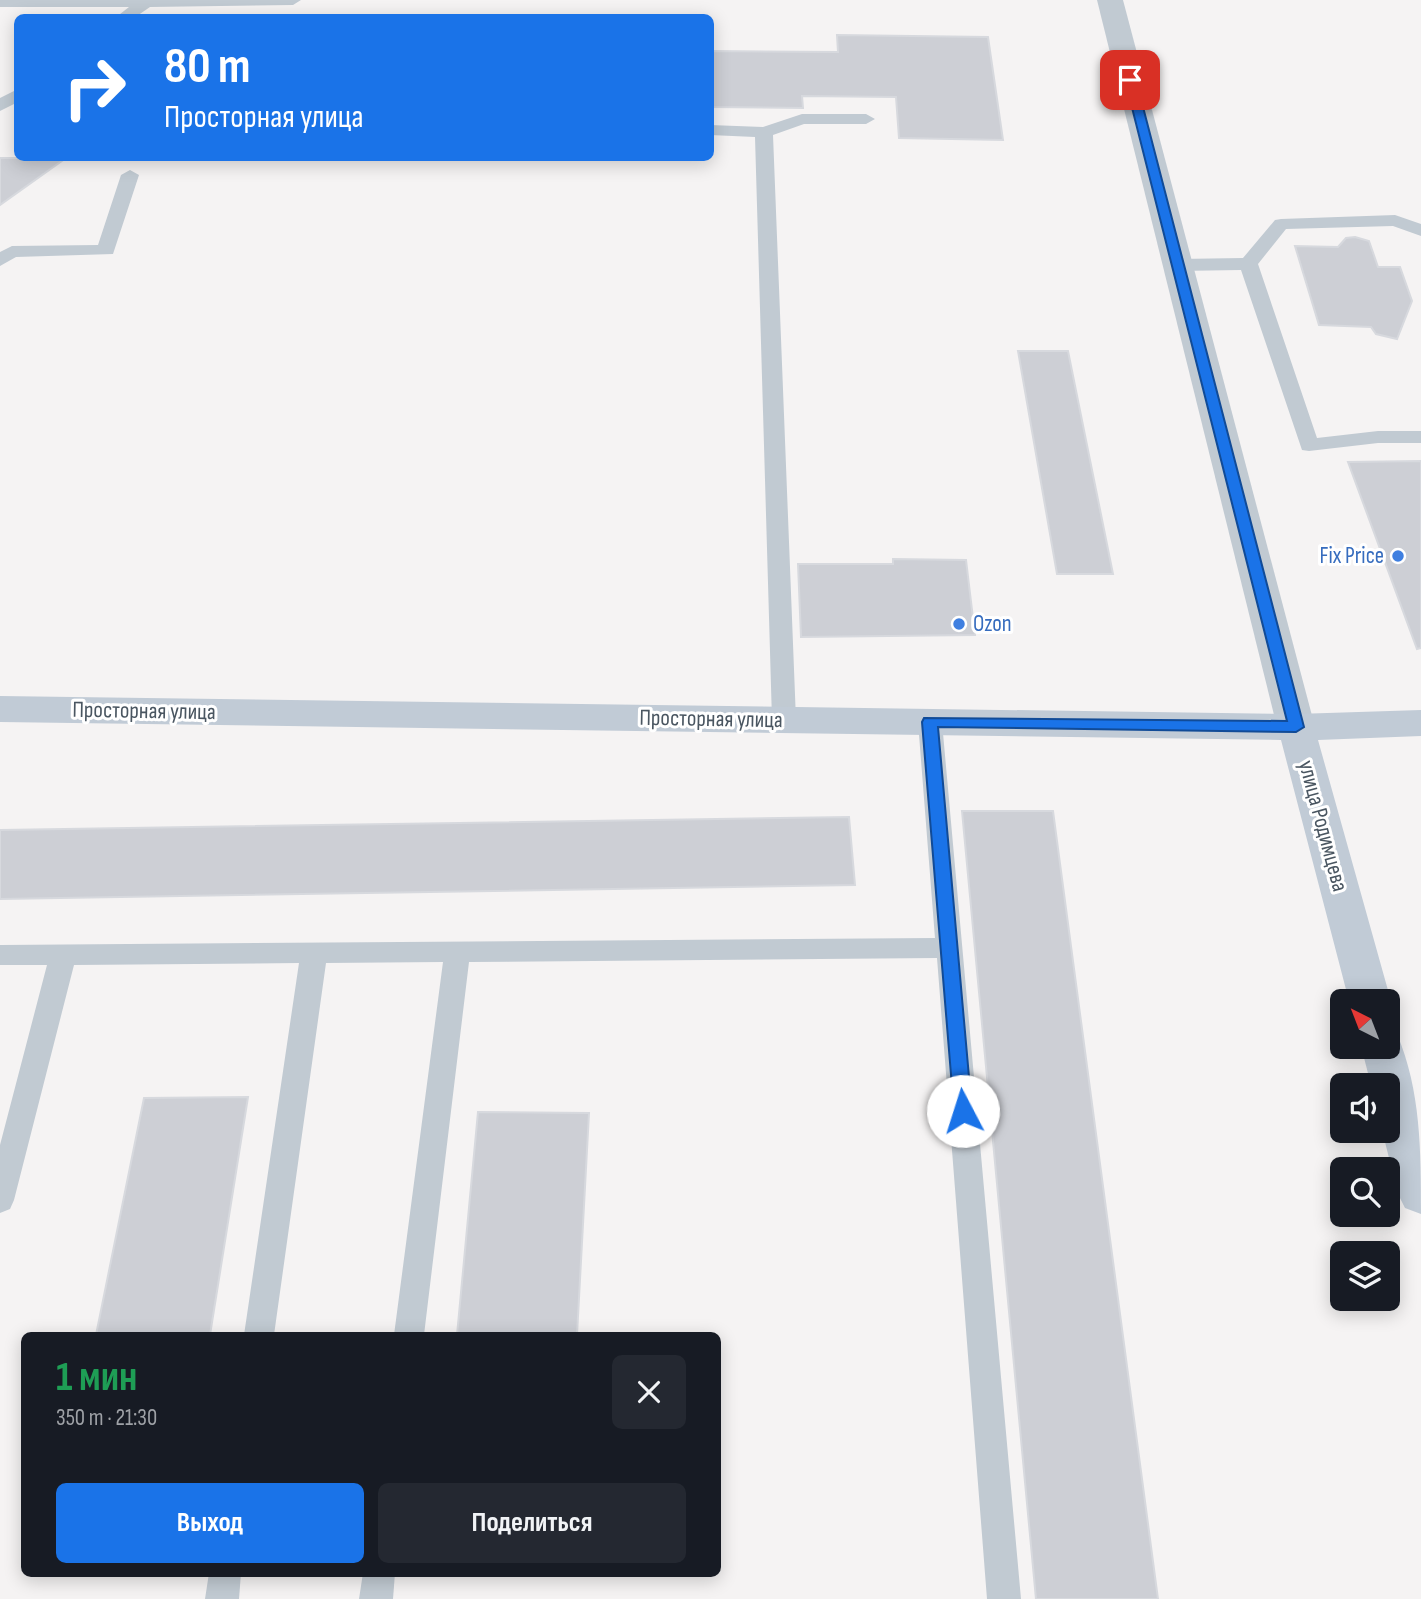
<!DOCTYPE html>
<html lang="ru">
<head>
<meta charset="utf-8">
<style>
  body { margin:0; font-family:"Sofia Sans Condensed",sans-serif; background:#242831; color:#f1f3f6; height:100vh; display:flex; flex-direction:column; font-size:26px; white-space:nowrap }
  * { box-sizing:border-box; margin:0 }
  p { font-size:23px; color:#9ea1a6 }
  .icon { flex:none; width:38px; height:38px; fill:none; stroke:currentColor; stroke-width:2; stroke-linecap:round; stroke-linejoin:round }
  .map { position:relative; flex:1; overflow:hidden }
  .details { position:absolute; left:21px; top:1332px; width:700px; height:245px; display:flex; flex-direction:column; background:#171b24; border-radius:10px; box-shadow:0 4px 18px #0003 }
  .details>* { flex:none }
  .banner { position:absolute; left:14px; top:14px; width:700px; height:147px; border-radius:10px; box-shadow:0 4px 18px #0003; background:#1a73e8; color:#fff; overflow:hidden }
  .needle { width:46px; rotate:318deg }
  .fabs { position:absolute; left:1330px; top:989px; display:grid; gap:14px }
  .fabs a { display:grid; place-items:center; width:70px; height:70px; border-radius:10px; background:#171b24; box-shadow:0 4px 18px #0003; font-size:35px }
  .pin { position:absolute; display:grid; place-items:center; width:60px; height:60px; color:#fff; margin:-30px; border-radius:14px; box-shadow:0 4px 10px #0006 }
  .me { position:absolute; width:77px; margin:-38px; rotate:355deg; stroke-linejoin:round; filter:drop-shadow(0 0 5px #0008) }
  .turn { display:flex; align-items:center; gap:24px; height:147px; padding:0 35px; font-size:32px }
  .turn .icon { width:91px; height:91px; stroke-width:2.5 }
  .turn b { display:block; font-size:49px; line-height:60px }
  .round { display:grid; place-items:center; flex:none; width:74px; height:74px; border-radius:10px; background:#242831 }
  .overview { display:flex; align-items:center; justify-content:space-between; height:119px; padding:0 35px }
  h1 { font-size:42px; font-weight:700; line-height:52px; color:#1e9e55 }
  .action { display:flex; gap:14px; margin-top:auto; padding:14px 35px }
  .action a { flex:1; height:80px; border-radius:10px; background:#1a73e8; color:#fff; font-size:28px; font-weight:700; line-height:80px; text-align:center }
  .action a+a { background:#242831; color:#f1f3f6 }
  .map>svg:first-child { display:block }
  .building { fill:#cdcfd5; stroke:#d7d9de; stroke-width:2 }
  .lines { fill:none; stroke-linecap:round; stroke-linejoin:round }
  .lane { fill:#c1cad2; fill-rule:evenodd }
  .street { fill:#c1cad2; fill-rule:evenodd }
  .secondary { fill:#c1cbd6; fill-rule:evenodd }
  .route { fill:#1a73e8; stroke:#114b97; stroke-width:2 }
  .shop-dot { fill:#3f7fe0; stroke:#fff; stroke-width:2.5 }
  .labels { text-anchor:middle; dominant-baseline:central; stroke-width:6; stroke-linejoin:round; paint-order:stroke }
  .shop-label { font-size:23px; fill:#366cbe; stroke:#fff; text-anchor:end }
  .street-label { font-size:23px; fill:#4a5661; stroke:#fff }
</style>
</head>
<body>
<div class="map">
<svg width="1421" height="1599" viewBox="0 0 1421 1599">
  <rect width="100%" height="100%" fill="#f5f3f3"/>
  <!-- building -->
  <g class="building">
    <path d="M 837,35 L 988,37 L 1003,140 L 899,138 L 896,97 L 802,96 L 803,108 L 710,107 L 710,51 L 838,52 Z"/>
    <path d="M 0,158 L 66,158 L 0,205 Z"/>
    <path d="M 1355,237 L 1369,241 L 1378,267 L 1400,267 L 1412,301 L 1397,339 L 1376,334 L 1371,327 L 1319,325 L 1295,246 L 1338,247 L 1346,238 Z"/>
    <path d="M 1018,351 L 1068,351 L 1113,574 L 1057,574 Z"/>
    <path d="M 1421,461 L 1421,648 L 1417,649 L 1348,462 Z"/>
    <path d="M 893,559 L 966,560 L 975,635 L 801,637 L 798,564 L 893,564 Z"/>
    <path d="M 962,811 L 1053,811 L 1158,1599 L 1036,1599 Z"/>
    <path d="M 849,817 L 855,885 L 0,899 L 0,830 Z"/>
    <path d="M 248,1097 L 210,1335 L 96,1335 L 144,1098 Z"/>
    <path d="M 478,1112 L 589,1113 L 577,1335 L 457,1335 Z"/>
  </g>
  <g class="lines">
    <!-- lane -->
    <g class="lane">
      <path d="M 0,0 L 301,0 L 293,5 L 150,7 L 134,18 L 115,18 L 129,7 L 0,7 Z"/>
      <path d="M 18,89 L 18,102 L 0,111 L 0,98 Z"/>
      <path d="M 802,114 L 866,114 L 875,119 L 866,124 L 804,124 L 773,135 L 796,720 L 792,726 L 784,728 L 776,726 L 772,720 L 755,137 L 710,135 L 710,125 L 763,127 Z"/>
      <path d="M 130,170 L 139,175 L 113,254 L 16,257 L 0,266 L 0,252 L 12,246 L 98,245 L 121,175 Z"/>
      <path d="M 1395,215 L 1421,224 L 1421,236 L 1393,226 L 1286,229 L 1258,264 L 1317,438 L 1378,431 L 1421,431 L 1421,443 L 1378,443 L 1309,451 L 1302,450 L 1241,270 L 1178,271 L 1169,265 L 1178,259 L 1243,258 L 1275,220 L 1281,219 Z"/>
      <path d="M 930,714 L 938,716 L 942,722 L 1021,1599 L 987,1599 L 937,958 L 469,962 L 424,1335 L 394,1335 L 443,962 L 326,963 L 274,1335 L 244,1335 L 299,963 L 74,965 L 14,1200 L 10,1209 L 0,1213 L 0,1145 L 47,965 L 0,965 L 0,945 L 935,938 L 918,722 L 922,716 Z"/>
      <path d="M 209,1573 L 241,1573 L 239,1599 L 205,1599 Z"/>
      <path d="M 363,1573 L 395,1573 L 393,1599 L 359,1599 Z"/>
    </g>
    <!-- street -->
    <path class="street" d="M 1097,0 L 1123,0 L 1315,727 L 1309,736 L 1296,740 L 1283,736 L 1277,727 Z"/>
    <!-- secondary -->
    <g class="secondary">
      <path d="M 0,696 L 1296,714 L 1421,710 L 1421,736 L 1318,740 L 1391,1001 L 1388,1007 L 1388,1001 L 1349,1001 L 1281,740 L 0,722 Z"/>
      <path d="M 1388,1030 L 1397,1034 C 1421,1091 1421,1151 1421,1214 L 1405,1208 L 1398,1194 L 1382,1130 L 1388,1130 L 1388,1085 L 1371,1085 L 1361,1046 L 1388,1046 Z"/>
    </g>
  </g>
  <!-- route -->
  <path class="route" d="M 1130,76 L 1136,80 L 1304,727 L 1296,732 L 938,727 L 972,1111 L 969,1116 L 963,1118 L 957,1116 L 954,1111 L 922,722 L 924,718 L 1287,721 L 1125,80 Z"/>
  <!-- markers -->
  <g class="shop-dot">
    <circle cx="1398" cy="556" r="7"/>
    <circle cx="959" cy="624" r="7"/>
  </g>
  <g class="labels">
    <!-- shop labels -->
    <g class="shop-label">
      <text x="1384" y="556">Fix Price</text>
      <text x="973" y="624" text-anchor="start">Ozon</text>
    </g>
    <!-- street labels -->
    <g class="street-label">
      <text transform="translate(144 711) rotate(1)">Просторная улица</text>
      <text transform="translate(711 719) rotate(1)">Просторная улица</text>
      <text transform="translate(1323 826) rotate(75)">улица Родимцева</text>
    </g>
  </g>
</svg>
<div class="fabs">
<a><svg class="needle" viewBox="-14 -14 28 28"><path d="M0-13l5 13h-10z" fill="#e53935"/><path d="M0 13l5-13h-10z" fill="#9ea1a6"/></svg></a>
<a><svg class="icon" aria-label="sound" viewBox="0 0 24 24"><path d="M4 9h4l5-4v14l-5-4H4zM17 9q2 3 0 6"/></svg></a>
<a><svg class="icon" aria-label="search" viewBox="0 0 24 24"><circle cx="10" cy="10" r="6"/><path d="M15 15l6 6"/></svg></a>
<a><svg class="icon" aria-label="layers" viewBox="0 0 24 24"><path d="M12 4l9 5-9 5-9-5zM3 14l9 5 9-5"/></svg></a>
</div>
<div class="pin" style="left:1130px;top:80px;background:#d93025"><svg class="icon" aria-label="arrive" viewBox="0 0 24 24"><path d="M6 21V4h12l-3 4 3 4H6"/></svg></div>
<svg class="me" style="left:963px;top:1111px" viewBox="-20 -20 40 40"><circle r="19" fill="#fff"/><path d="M0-13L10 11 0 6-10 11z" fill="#1a73e8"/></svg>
<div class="banner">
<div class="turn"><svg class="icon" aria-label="right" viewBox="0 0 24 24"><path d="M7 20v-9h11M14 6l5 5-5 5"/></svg><div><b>80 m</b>Просторная улица</div></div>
</div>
<section class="details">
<div class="overview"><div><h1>1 мин</h1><p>350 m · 21:30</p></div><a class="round"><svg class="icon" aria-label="close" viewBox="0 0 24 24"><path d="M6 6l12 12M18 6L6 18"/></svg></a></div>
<div class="action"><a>Выход</a><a>Поделиться</a></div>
</section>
</div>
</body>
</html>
